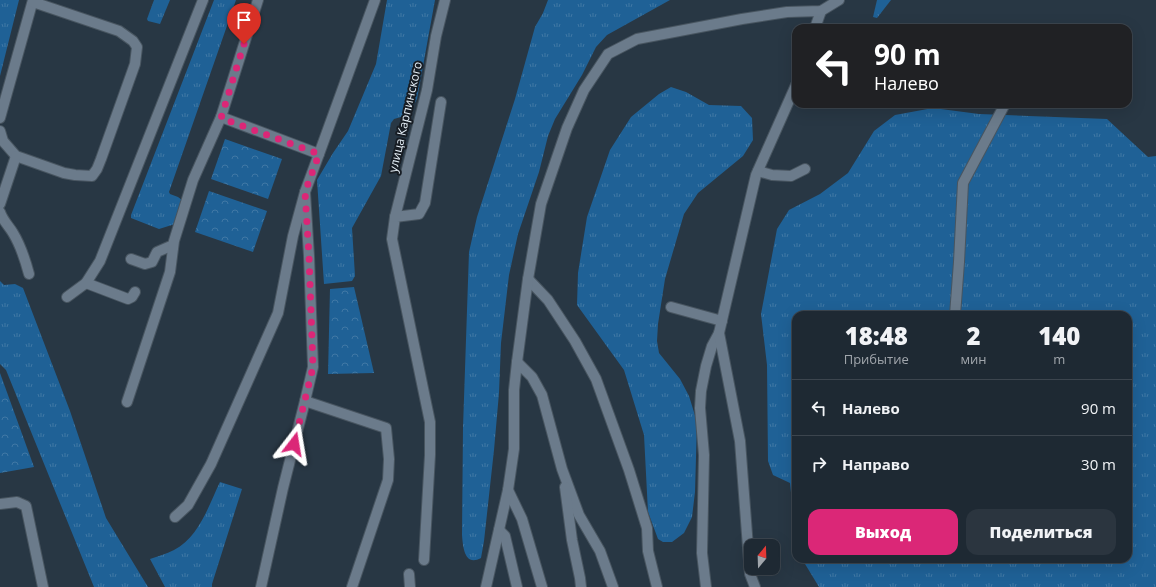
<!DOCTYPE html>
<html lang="ru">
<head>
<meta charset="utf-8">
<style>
  body { margin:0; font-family:"Open Sans",sans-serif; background:#2b353f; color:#f1f3f6; height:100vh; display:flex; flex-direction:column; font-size:15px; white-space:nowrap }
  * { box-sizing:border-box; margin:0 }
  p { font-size:13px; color:#a1a6ac }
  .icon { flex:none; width:22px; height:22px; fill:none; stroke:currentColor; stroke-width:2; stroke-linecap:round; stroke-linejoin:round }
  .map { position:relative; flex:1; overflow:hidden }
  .drawer { position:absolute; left:792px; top:311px; width:340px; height:252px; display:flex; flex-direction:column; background:#1e2933; border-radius:12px; box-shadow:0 4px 16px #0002,0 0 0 1px #3c454e }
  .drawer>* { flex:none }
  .guide { position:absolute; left:792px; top:24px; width:340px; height:84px; border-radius:12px; box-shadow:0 4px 16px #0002,0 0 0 1px #3c454e; background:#202124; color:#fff; overflow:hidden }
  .needle { width:26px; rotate:19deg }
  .fabs { position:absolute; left:744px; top:539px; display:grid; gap:8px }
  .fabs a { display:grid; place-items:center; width:36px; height:36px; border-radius:8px; background:#1e2933; box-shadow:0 4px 16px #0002,0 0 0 1px #3c454e; font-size:20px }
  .pin { position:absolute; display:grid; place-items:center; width:34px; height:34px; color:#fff; margin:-41px -17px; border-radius:50% 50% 50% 0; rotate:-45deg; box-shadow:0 0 4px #0007 }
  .pin .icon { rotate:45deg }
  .me { position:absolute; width:44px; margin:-22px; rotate:14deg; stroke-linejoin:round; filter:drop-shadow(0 0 3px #0008) }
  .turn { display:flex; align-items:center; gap:14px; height:84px; padding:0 16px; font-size:18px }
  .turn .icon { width:52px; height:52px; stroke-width:2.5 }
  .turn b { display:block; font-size:28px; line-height:34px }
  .eta { display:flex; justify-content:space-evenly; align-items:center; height:68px; text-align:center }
  .eta b { font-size:24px; font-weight:800; line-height:28px }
  .cta { display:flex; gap:8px; margin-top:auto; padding:8px 16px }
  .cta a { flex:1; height:46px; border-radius:12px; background:#db2777; color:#fff; font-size:16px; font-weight:800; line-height:46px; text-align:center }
  .cta a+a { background:#2b353f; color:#f1f3f6 }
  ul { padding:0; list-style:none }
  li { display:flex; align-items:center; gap:12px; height:56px; padding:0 16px; border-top:1px solid #3c454e }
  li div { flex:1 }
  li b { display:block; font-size:15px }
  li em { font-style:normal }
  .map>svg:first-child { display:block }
  .grass { fill:url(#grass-tufts) }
  .forest { fill:url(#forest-crowns) }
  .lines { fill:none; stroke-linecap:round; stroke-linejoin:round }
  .service-casing { stroke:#485560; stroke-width:12 }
  .minor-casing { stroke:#485560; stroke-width:12 }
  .service { stroke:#6b7b8b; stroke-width:10 }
  .minor { stroke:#6b7b8b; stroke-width:10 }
  .route { stroke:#db2777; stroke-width:7; stroke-dasharray:0 12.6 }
  .labels { text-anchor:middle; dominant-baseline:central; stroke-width:4; stroke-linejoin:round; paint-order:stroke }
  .street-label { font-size:12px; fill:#e7f1f9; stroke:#171d24 }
</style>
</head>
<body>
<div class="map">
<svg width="1156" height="587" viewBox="0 0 1156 587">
  <defs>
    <pattern id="grass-tufts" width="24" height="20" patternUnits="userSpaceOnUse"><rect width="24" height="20" fill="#1f6196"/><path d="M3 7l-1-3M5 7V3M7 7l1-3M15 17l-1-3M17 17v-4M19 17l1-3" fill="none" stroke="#4078a5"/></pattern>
    <pattern id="forest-crowns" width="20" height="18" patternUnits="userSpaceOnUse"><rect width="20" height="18" fill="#1f6196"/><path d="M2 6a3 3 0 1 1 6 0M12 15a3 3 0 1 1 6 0" fill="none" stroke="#4078a5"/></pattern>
  </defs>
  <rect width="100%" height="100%" fill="#283744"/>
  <!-- grass -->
  <g class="grass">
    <path d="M 0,0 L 19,0 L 0,76 Z"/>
    <path d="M 154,0 L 170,0 L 160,24 L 148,21 L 147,19 Z"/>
    <path d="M 214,0 L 236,0 L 169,192 L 170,194 L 178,197 L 187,204 L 175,224 L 159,229 L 131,218 L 131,215 Z"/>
    <path d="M 387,0 L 435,0 L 417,99 L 408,115 L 394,119 L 391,123 L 381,176 L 352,228 L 355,276 L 352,281 L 324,284 L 317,180 L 333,153 L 348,131 L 376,64 Z"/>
    <path d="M 548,0 L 670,0 L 607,35 L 596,47 L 582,75 L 555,119 L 548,136 L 539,172 L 518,234 L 509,275 L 501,343 L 499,393 L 494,450 L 484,541 L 481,558 C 464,567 463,546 462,535 L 463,428 L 469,252 L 477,217 L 515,99 L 535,27 L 543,13 Z"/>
    <path d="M 877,0 L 891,0 L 877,18 L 873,17 Z"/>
    <path d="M 671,87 L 686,92 L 709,105 L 741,106 L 752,118 L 753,140 L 743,156 L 698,193 L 684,214 L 665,279 L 658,324 L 657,341 L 659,353 L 680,379 L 689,396 L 697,422 L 695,492 L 692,517 L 684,533 L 672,542 L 663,542 L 658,539 L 648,512 L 644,435 L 624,370 L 577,305 L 578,273 L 587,217 L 610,150 L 631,117 L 659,94 Z"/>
    <path d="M 933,108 L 979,114 L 1107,119 L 1148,157 L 1156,156 L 1156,587 L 819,587 L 802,559 L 1128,559 L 1128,315 L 796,315 L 796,540 L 790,483 L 773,475 L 768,461 L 767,365 L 761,314 L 777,229 L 789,210 L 820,194 L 848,173 L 874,131 L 895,115 Z"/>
    <path d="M 0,281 L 4,285 L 15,284 L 23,288 L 70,411 L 106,518 L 148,587 L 94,587 L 6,370 L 0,364 Z"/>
    <path d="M 220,482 L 242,489 L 212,584 L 212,587 L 165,587 L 150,559 C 158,556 166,554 174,550 C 199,537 208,507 220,482 Z"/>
  </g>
  <!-- forest -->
  <g class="forest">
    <path d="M 225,139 L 282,159 L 268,199 L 211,179 Z"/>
    <path d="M 209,191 L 267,211 L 253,252 L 195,232 Z"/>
    <path d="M 354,287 L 374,373 L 328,374 L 330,289 Z"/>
    <path d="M 0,373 L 34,467 L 0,473 Z"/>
  </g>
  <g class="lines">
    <defs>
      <g id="service">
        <path d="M 258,0 L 221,117 L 319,154 L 375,0"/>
        <path d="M 815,28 L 821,11"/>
        <path d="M 0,118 L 33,0"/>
        <path d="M 0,131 L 3,141 L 16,156 L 64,173 L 75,175 L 92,176 L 97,169 L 101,159 L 135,64 L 137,47 L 133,41 L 119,31 L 33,2"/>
        <path d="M 758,171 L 772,175 L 791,176 L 805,169"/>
        <path d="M 305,192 L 309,256 L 313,367 L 305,401 L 386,428 L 389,459 L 388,480 L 352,587"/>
        <path d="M 0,204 L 16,156"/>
        <path d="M 0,212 C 3,221 9,226 13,233 C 21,246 25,259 29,274"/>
        <path d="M 131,259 L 145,264 L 152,262 L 157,252 L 173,245"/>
        <path d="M 528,279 L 548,300 L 575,341 L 596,379 L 629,470 L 647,528 L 648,551 L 657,587"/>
        <path d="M 86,283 L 128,299 L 132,297 L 135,292"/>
        <path d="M 67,297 L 86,283 L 100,261 L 203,0"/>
        <path d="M 671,307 L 722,321"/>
        <path d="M 955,315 L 959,262 L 963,183 L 1005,104"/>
        <path d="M 517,362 L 532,377 L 542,395 L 562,469 L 579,515 L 600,551 L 613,587"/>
        <path d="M 127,402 L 170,272 L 174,241 L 193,180 L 221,117"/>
        <path d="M 565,487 L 572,540 L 580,578 L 581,587"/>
        <path d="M 508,490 L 522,519 L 542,587"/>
        <path d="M 0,504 L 17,502 L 26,506 L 43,587"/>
        <path d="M 175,517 L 188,505 L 211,464 L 278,313 L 293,236 L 305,192 L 319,154"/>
        <path d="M 499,530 L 505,536 L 517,587"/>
        <path d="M 424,560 L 430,455 L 430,422 L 392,239 L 395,217 L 419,214 L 425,203 L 441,102"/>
        <path d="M 409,574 L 410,587"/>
        <path d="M 261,587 L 283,488 L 305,401"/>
        <path d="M 706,587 L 702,553 L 704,455 L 700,408 L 701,391 L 706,366 L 712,346 L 719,333"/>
        <path d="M 755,587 L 750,574 L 740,441 L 719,333 L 756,175 L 796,85"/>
      </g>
      <g id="minor">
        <path d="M 395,217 L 427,90 L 436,36 L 445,0"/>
        <path d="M 486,587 L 508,490 L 514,449 L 514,390 L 517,362 L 528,279 L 541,204 L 567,128 L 584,90 L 608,54 L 637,39 L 742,19 L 787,12 L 821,11 L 839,0"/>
      </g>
    </defs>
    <!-- service casing -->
    <use href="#service" class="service-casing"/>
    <!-- minor casing -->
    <use href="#minor" class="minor-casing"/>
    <!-- service -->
    <use href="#service" class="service"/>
    <!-- minor -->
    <use href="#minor" class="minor"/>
  </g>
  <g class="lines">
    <!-- route -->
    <path class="route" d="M 244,44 L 221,118 L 319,154 L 305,192 L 309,256 L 313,367 L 294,444"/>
  </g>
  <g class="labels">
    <!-- street labels -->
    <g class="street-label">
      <text transform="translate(405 117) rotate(-77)">улица Карпинского</text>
    </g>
  </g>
</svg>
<div class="fabs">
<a><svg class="needle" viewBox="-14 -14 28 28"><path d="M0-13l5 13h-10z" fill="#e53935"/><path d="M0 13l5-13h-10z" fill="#a1a6ac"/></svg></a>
</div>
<div class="pin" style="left:244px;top:44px;background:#d93025"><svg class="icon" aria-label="arrive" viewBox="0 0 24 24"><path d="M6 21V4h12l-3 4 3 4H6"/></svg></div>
<svg class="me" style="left:294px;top:444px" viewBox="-20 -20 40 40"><path d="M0-17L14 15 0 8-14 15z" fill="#db2777" stroke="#fff" stroke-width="4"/></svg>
<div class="guide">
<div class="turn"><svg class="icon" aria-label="left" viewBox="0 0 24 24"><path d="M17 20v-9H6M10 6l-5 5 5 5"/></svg><div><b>90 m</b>Налево</div></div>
</div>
<section class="drawer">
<div class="eta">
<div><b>18:48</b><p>Прибытие</p></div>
<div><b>2</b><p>мин</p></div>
<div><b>140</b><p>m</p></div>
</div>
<ul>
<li><svg class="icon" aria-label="left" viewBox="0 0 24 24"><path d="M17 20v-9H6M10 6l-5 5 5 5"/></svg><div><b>Налево</b></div><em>90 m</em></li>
<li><svg class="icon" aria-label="right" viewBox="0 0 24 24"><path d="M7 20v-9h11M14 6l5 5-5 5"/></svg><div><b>Направо</b></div><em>30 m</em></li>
</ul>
<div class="cta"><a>Выход</a><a>Поделиться</a></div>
</section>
</div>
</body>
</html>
